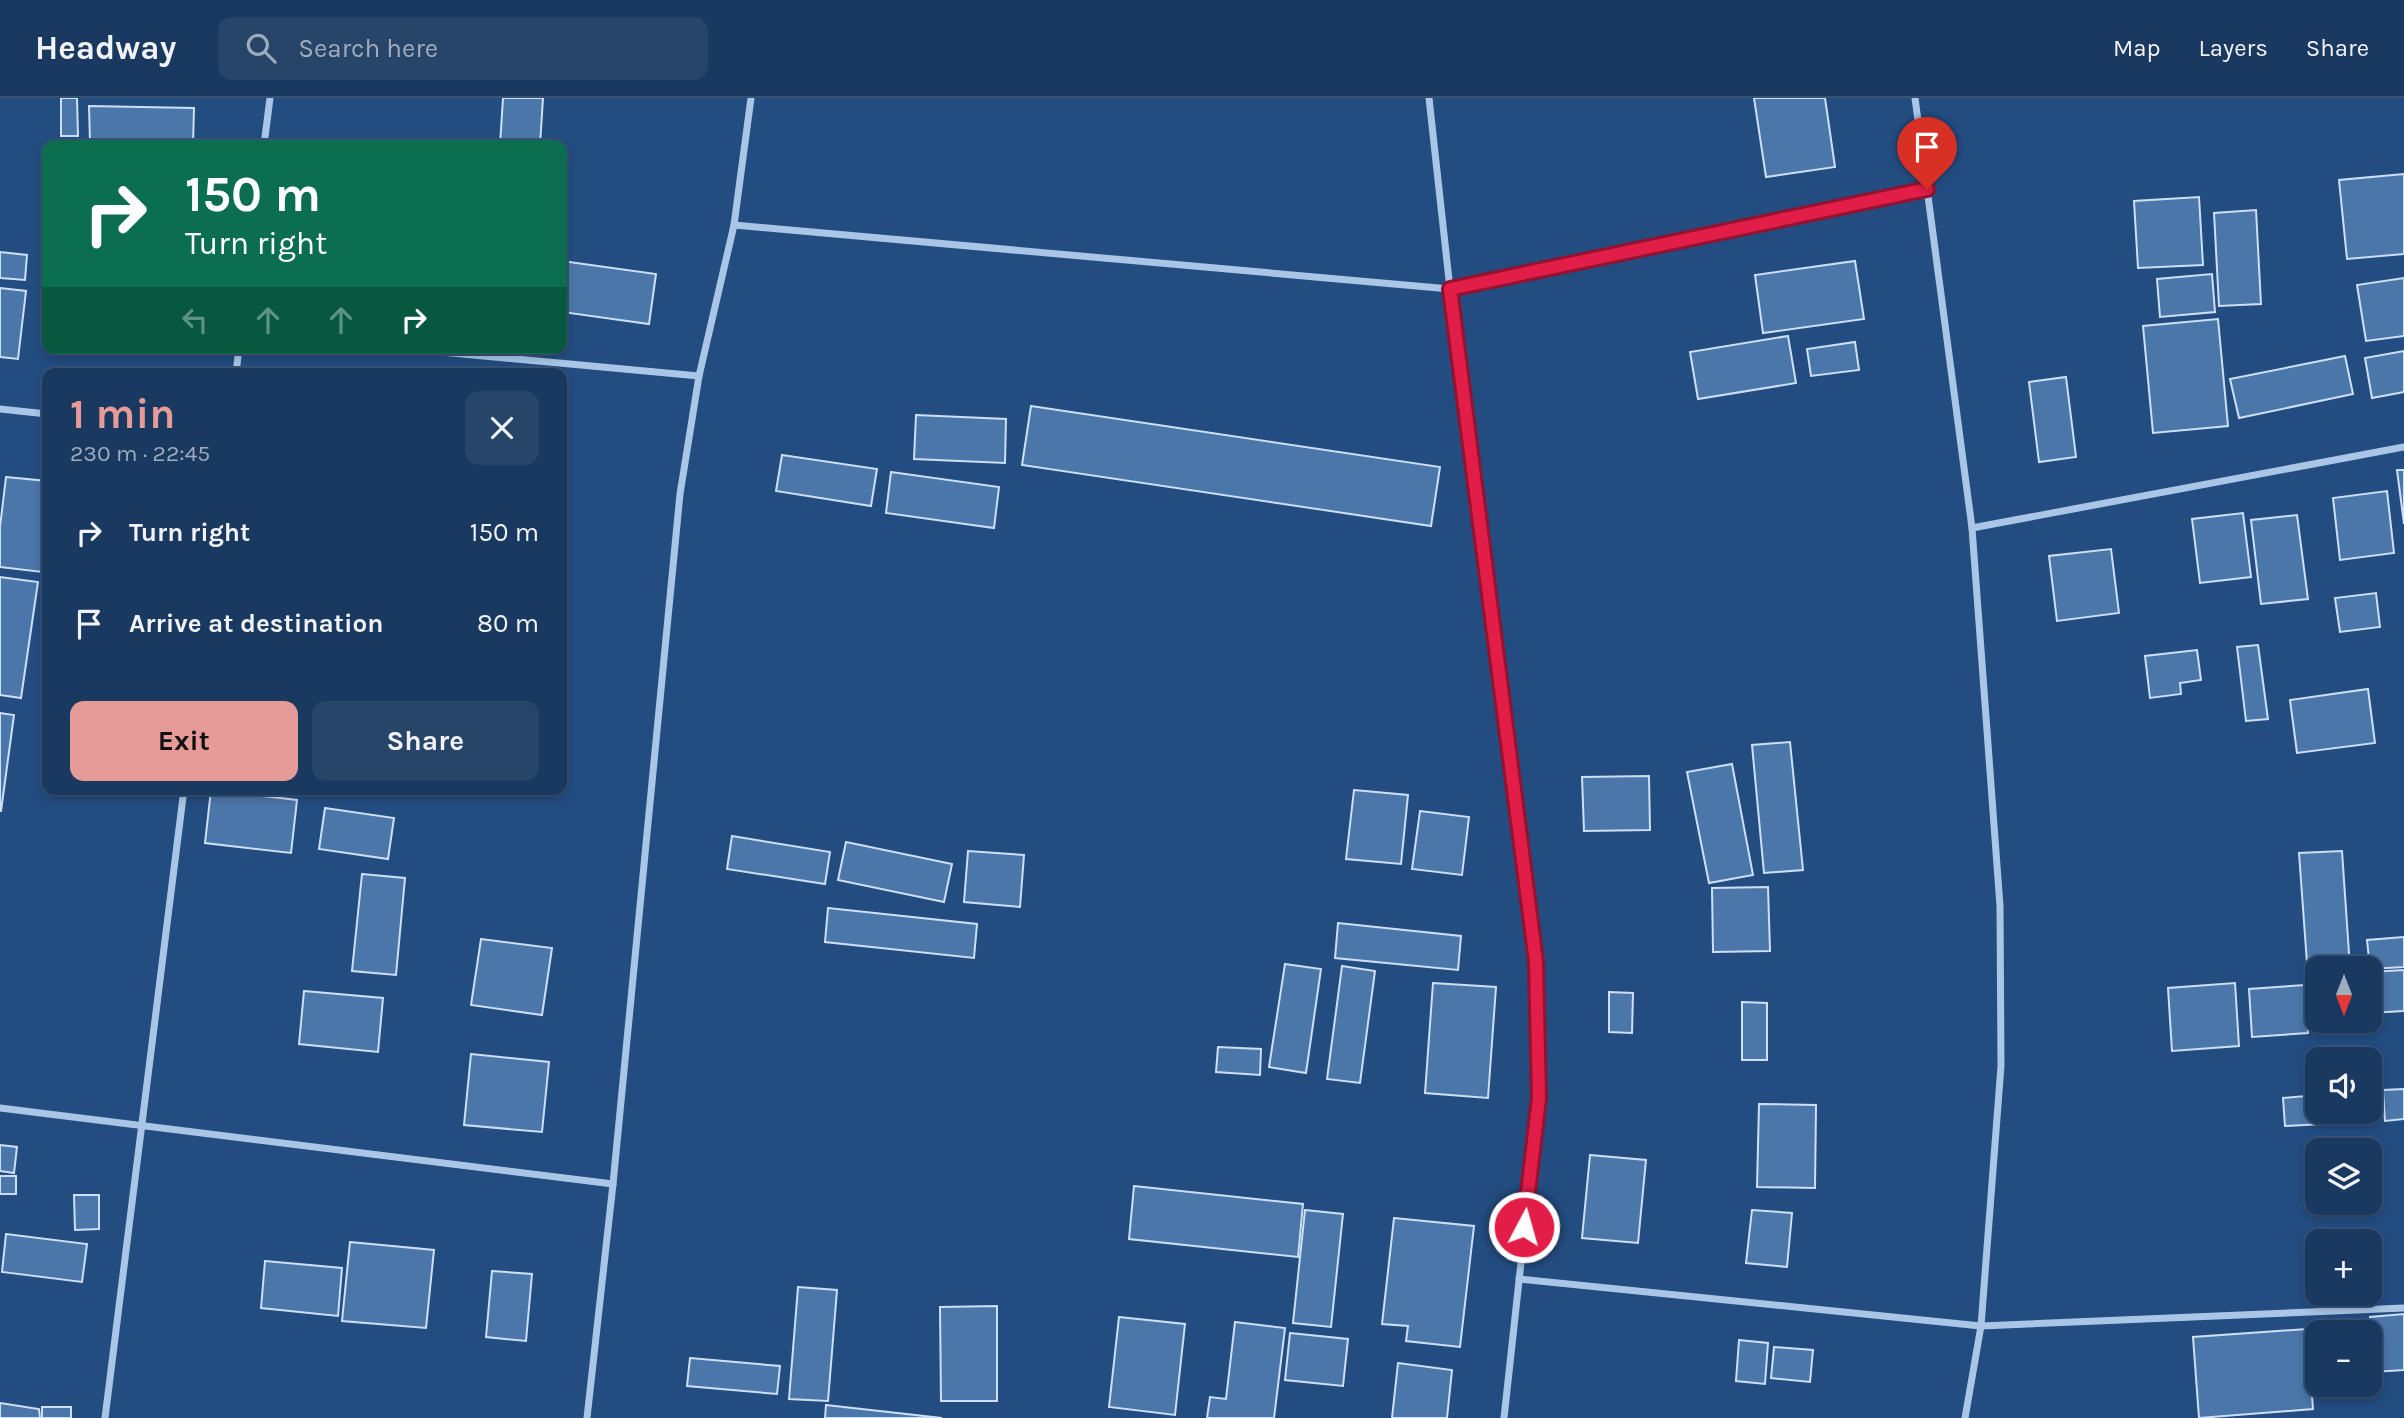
<!DOCTYPE html>
<html lang="en">
<head>
<meta charset="utf-8">
<style>
  body { margin:0; font-family:Karla,sans-serif; background:#274469; color:#f1f3f6; height:100vh; display:flex; flex-direction:column; font-size:26px; white-space:nowrap }
  * { box-sizing:border-box; margin:0 }
  p { font-size:23px; color:#9facbd }
  .icon { flex:none; width:38px; height:38px; fill:none; stroke:currentColor; stroke-width:2; stroke-linecap:round; stroke-linejoin:round }
  .map { position:relative; flex:1; overflow:hidden }
  .sheet { position:absolute; left:42px; top:270px; width:525px; height:427px; display:flex; flex-direction:column; background:#1a3960; border-radius:14px; box-shadow:0 4px 10px #0003,0 0 0 2px #385375 }
  .sheet>* { flex:none }
  .banner { position:absolute; left:42px; top:42px; width:525px; height:214px; border-radius:14px; box-shadow:0 4px 10px #0003,0 0 0 2px #385375; background:#0b6e4f; color:#fff; overflow:hidden }
  .needle { width:46px; rotate:180deg }
  .fabs { position:absolute; left:2305px; top:858px; display:grid; gap:14px }
  .fabs a { display:grid; place-items:center; width:77px; height:77px; border-radius:14px; background:#1a3960; box-shadow:0 4px 10px #0003,0 0 0 2px #385375; font-size:35px }
  .pin { position:absolute; display:grid; place-items:center; width:60px; height:60px; color:#fff; margin:-72px -30px; border-radius:50% 50% 50% 0; rotate:-45deg; box-shadow:0 0 7px #0007 }
  .pin .icon { rotate:45deg }
  .me { position:absolute; width:77px; margin:-38px; rotate:6deg; stroke-linejoin:round; filter:drop-shadow(0 0 5px #0008) }
  .turn { display:flex; align-items:center; gap:24px; height:147px; padding:0 28px; font-size:32px }
  .turn .icon { width:91px; height:91px; stroke-width:2.5 }
  .turn b { display:block; font-size:49px; line-height:60px }
  .lanes { display:flex; align-items:center; height:66px; padding:0 28px; background:#0003; justify-content:center; gap:35px; direction:ltr }
  .lanes .off { opacity:.35 }
  .round { display:grid; place-items:center; flex:none; width:74px; height:74px; border-radius:14px; background:#274469 }
  .summary { display:flex; align-items:center; justify-content:space-between; height:119px; padding:0 28px }
  h1 { font-size:42px; font-weight:700; line-height:52px; color:#e69b98 }
  .primary-button { display:flex; gap:14px; margin-top:auto; padding:14px 28px }
  .primary-button a { flex:1; height:80px; border-radius:14px; background:#e69b98; color:#111; font-size:28px; font-weight:700; line-height:80px; text-align:center }
  .primary-button a+a { background:#274469; color:#f1f3f6 }
  ul { padding:0; list-style:none }
  li { display:flex; align-items:center; gap:21px; height:91px; padding:0 28px }
  li div { flex:1 }
  li b { display:block; font-size:26px }
  li em { font-style:normal }
  header { display:flex; align-items:center; gap:42px; box-sizing:border-box; height:98px; padding:0 35px; background:#1a3960; border-bottom:2px solid #385375 }
  header strong { font-size:33px }
  nav { display:flex; gap:38px; margin-inline-start:auto; font-size:24px }
  .search { width:490px; height:63px; background:#274469; display:flex; align-items:center; gap:18px; box-sizing:border-box; padding:0 24px; border-radius:14px; color:#9facbd; font-size:26px }
  .map>svg:first-child { display:block }
  .building { fill:#4b76a9; stroke:#cddff5; stroke-width:2 }
  .lines { fill:none; stroke-linecap:round; stroke-linejoin:round }
  .street { stroke:#a9c6e7; stroke-width:7 }
  .route-casing { stroke:#92132f; stroke-width:18 }
  .route { stroke:#e11d48; stroke-width:12 }
</style>
</head>
<body>
<header>
<strong>Headway</strong>
<div class="search"><svg class="icon" aria-label="search" viewBox="0 0 24 24"><circle cx="10" cy="10" r="6"/><path d="M15 15l6 6"/></svg>Search here</div>
<nav><a>Map</a><a>Layers</a><a>Share</a></nav>
</header>
<div class="map">
<svg width="2404" height="1320" viewBox="0 0 2404 1320">
  <rect width="100%" height="100%" fill="#234c80"/>
  <!-- building -->
  <g class="building">
    <path d="M 61,0 L 77,0 L 78,38 L 61,38 Z"/>
    <path d="M 503,0 L 543,0 L 540,47 L 500,47 Z"/>
    <path d="M 1754,0 L 1825,0 L 1835,69 L 1766,79 Z"/>
    <path d="M 89,8 L 194,10 L 193,47 L 144,47 L 90,44 Z"/>
    <path d="M 2404,76 L 2404,156 L 2347,161 L 2339,82 Z"/>
    <path d="M 2199,99 L 2203,167 L 2138,170 L 2134,103 Z"/>
    <path d="M 2256,112 L 2261,206 L 2219,208 L 2214,115 Z"/>
    <path d="M 0,154 L 27,157 L 25,182 L 0,180 Z"/>
    <path d="M 562,163 L 656,176 L 649,226 L 562,214 Z"/>
    <path d="M 1855,163 L 1864,221 L 1763,235 L 1755,177 Z"/>
    <path d="M 2212,176 L 2215,214 L 2160,219 L 2157,181 Z"/>
    <path d="M 2404,180 L 2404,238 L 2366,243 L 2357,187 Z"/>
    <path d="M 0,190 L 26,193 L 18,261 L 0,259 Z"/>
    <path d="M 2218,221 L 2228,328 L 2153,335 L 2143,228 Z"/>
    <path d="M 1788,238 L 1796,285 L 1698,301 L 1690,254 Z"/>
    <path d="M 1855,244 L 1859,272 L 1811,278 L 1807,251 Z"/>
    <path d="M 2404,253 L 2404,294 L 2372,300 L 2365,260 Z"/>
    <path d="M 2345,258 L 2353,296 L 2239,320 L 2230,281 Z"/>
    <path d="M 2066,279 L 2076,359 L 2039,364 L 2029,284 Z"/>
    <path d="M 1031,308 L 1440,369 L 1431,428 L 1022,367 Z"/>
    <path d="M 916,317 L 1006,321 L 1005,365 L 914,361 Z"/>
    <path d="M 782,357 L 877,371 L 871,408 L 776,393 Z"/>
    <path d="M 2397,372 L 2404,372 L 2404,426 Z"/>
    <path d="M 891,374 L 999,389 L 994,430 L 886,415 Z"/>
    <path d="M 6,379 L 47,383 L 47,423 L 42,474 L 0,469 L 0,429 Z"/>
    <path d="M 2387,393 L 2394,455 L 2340,462 L 2333,400 Z"/>
    <path d="M 2243,415 L 2251,479 L 2200,485 L 2192,421 Z"/>
    <path d="M 2297,417 L 2308,501 L 2261,506 L 2251,422 Z"/>
    <path d="M 2111,451 L 2119,515 L 2057,523 L 2049,458 Z"/>
    <path d="M 0,479 L 38,484 L 21,600 L 0,597 Z"/>
    <path d="M 2376,495 L 2380,529 L 2340,534 L 2335,500 Z"/>
    <path d="M 2258,547 L 2268,621 L 2246,623 L 2237,549 Z"/>
    <path d="M 2197,552 L 2201,582 L 2180,585 L 2181,596 L 2150,600 L 2145,558 Z"/>
    <path d="M 2368,591 L 2375,645 L 2297,655 L 2290,602 Z"/>
    <path d="M 0,615 L 14,617 L 1,713 L 0,713 Z"/>
    <path d="M 1790,644 L 1803,772 L 1764,775 L 1752,647 Z"/>
    <path d="M 1732,666 L 1753,777 L 1709,785 L 1687,674 Z"/>
    <path d="M 1649,678 L 1650,732 L 1584,733 L 1582,679 Z"/>
    <path d="M 211,692 L 297,702 L 291,755 L 205,745 Z"/>
    <path d="M 1354,692 L 1408,697 L 1401,766 L 1346,761 Z"/>
    <path d="M 325,710 L 394,720 L 388,761 L 319,751 Z"/>
    <path d="M 1420,713 L 1469,719 L 1462,777 L 1412,771 Z"/>
    <path d="M 732,738 L 830,754 L 825,786 L 727,771 Z"/>
    <path d="M 846,744 L 952,766 L 944,804 L 838,782 Z"/>
    <path d="M 968,753 L 1024,757 L 1020,809 L 964,804 Z"/>
    <path d="M 2342,753 L 2350,870 L 2317,870 L 2317,878 L 2308,879 L 2299,755 Z"/>
    <path d="M 362,776 L 405,780 L 396,877 L 352,873 Z"/>
    <path d="M 1768,789 L 1770,853 L 1713,854 L 1712,790 Z"/>
    <path d="M 828,810 L 977,826 L 974,860 L 825,844 Z"/>
    <path d="M 1338,825 L 1461,838 L 1458,872 L 1335,860 Z"/>
    <path d="M 2404,839 L 2404,869 L 2370,871 L 2367,842 Z"/>
    <path d="M 481,841 L 552,850 L 542,917 L 471,907 Z"/>
    <path d="M 1285,866 L 1321,871 L 1306,975 L 1269,969 Z"/>
    <path d="M 1342,868 L 1375,873 L 1360,985 L 1327,981 Z"/>
    <path d="M 2404,872 L 2404,913 L 2370,915 L 2370,874 Z"/>
    <path d="M 1433,885 L 1496,889 L 1488,1000 L 1425,995 Z"/>
    <path d="M 2235,885 L 2239,948 L 2172,953 L 2168,890 Z"/>
    <path d="M 2305,887 L 2308,935 L 2252,939 L 2249,891 Z"/>
    <path d="M 304,893 L 383,900 L 378,954 L 299,946 Z"/>
    <path d="M 1609,894 L 1633,895 L 1632,935 L 1609,934 Z"/>
    <path d="M 1742,904 L 1767,905 L 1767,962 L 1742,962 Z"/>
    <path d="M 1218,949 L 1261,951 L 1260,977 L 1216,974 Z"/>
    <path d="M 471,956 L 549,964 L 542,1034 L 464,1027 Z"/>
    <path d="M 2374,956 L 2377,1004 L 2370,1004 L 2370,961 L 2326,961 L 2326,959 Z"/>
    <path d="M 2404,991 L 2404,1021 L 2385,1023 L 2383,992 Z"/>
    <path d="M 2317,997 L 2317,1013 L 2323,1013 L 2324,1026 L 2285,1028 L 2283,1000 Z"/>
    <path d="M 1759,1006 L 1816,1007 L 1815,1090 L 1757,1089 Z"/>
    <path d="M 0,1047 L 17,1049 L 14,1075 L 0,1073 Z"/>
    <path d="M 1590,1057 L 1646,1062 L 1638,1145 L 1582,1140 Z"/>
    <rect x="0" y="1078" width="16" height="18"/>
    <path d="M 1134,1088 L 1303,1106 L 1298,1159 L 1129,1141 Z"/>
    <path d="M 74,1097 L 99,1097 L 99,1131 L 75,1132 Z"/>
    <path d="M 1305,1112 L 1343,1116 L 1331,1229 L 1293,1225 Z"/>
    <path d="M 1752,1112 L 1792,1115 L 1787,1169 L 1746,1165 Z"/>
    <path d="M 1394,1120 L 1474,1128 L 1460,1249 L 1406,1243 L 1408,1228 L 1382,1226 Z"/>
    <path d="M 6,1136 L 87,1146 L 82,1184 L 2,1174 Z"/>
    <path d="M 350,1144 L 434,1152 L 426,1230 L 342,1223 Z"/>
    <path d="M 265,1163 L 342,1170 L 338,1218 L 261,1210 Z"/>
    <path d="M 492,1173 L 532,1176 L 526,1243 L 486,1239 Z"/>
    <path d="M 798,1189 L 837,1192 L 828,1303 L 789,1301 Z"/>
    <path d="M 997,1208 L 997,1303 L 941,1303 L 940,1209 Z"/>
    <path d="M 2404,1216 L 2404,1272 L 2373,1274 L 2370,1219 Z"/>
    <path d="M 1119,1219 L 1185,1226 L 1175,1317 L 1109,1309 Z"/>
    <path d="M 1235,1224 L 1285,1230 L 1274,1320 L 1207,1320 L 1210,1299 L 1226,1301 Z"/>
    <path d="M 2307,1231 L 2313,1311 L 2199,1320 L 2193,1239 Z"/>
    <path d="M 1290,1235 L 1348,1241 L 1343,1288 L 1285,1282 Z"/>
    <path d="M 1739,1242 L 1768,1245 L 1765,1286 L 1736,1283 Z"/>
    <path d="M 1774,1249 L 1813,1252 L 1810,1284 L 1771,1280 Z"/>
    <path d="M 690,1260 L 780,1268 L 777,1296 L 687,1288 Z"/>
    <path d="M 1398,1265 L 1452,1272 L 1447,1320 L 1392,1320 Z"/>
    <path d="M 0,1305 L 39,1311 L 40,1320 L 0,1320 Z"/>
    <path d="M 826,1307 L 942,1320 L 825,1320 Z"/>
    <rect x="42" y="1309" width="29" height="11"/>
  </g>
  <g class="lines">
    <!-- street -->
    <g class="street">
      <path d="M 1429,0 L 1450,191 L 1536,864 L 1539,1000 L 1504,1320"/>
      <path d="M 1915,0 L 1972,430 L 2000,808 L 2001,968 L 1981,1228 L 1965,1320"/>
      <path d="M 264,47 L 270,0"/>
      <path d="M 734,127 L 1450,191 L 1927,91"/>
      <path d="M 398,250 L 699,278"/>
      <path d="M 236,275 L 239,250"/>
      <path d="M 0,311 L 47,316"/>
      <path d="M 1972,430 L 2404,349"/>
      <path d="M 0,1010 L 613,1086"/>
      <path d="M 1519,1181 L 1981,1228 L 2404,1210"/>
      <path d="M 105,1320 L 184,691"/>
      <path d="M 587,1320 L 613,1086 L 680,396 L 699,278 L 734,127 L 751,0"/>
    </g>
  </g>
  <g class="lines">
    <defs>
      <path id="route" d="M 1524,1129 L 1539,1000 L 1536,864 L 1450,191 L 1927,91"/>
    </defs>
    <!-- route casing -->
    <use href="#route" class="route-casing"/>
    <!-- route -->
    <use href="#route" class="route"/>
  </g>
</svg>
<div class="fabs">
<a><svg class="needle" viewBox="-14 -14 28 28"><path d="M0-13l5 13h-10z" fill="#e53935"/><path d="M0 13l5-13h-10z" fill="#9facbd"/></svg></a>
<a><svg class="icon" aria-label="sound" viewBox="0 0 24 24"><path d="M4 9h4l5-4v14l-5-4H4zM17 9q2 3 0 6"/></svg></a>
<a><svg class="icon" aria-label="layers" viewBox="0 0 24 24"><path d="M12 4l9 5-9 5-9-5zM3 14l9 5 9-5"/></svg></a>
<a>+</a>
<a>−</a>
</div>
<div class="pin" style="left:1927px;top:91px;background:#d93025"><svg class="icon" aria-label="arrive" viewBox="0 0 24 24"><path d="M6 21V4h12l-3 4 3 4H6"/></svg></div>
<svg class="me" style="left:1524px;top:1129px" viewBox="-20 -20 40 40"><circle r="17" fill="#e11d48" stroke="#fff" stroke-width="3"/><path d="M0-11L8 9 0 5-8 9z" fill="#fff"/></svg>
<div class="banner">
<div class="turn"><svg class="icon" aria-label="right" viewBox="0 0 24 24"><path d="M7 20v-9h11M14 6l5 5-5 5"/></svg><div><b>150 m</b>Turn right</div></div>
<div class="lanes"><svg class="icon off" aria-label="left" viewBox="0 0 24 24"><path d="M17 20v-9H6M10 6l-5 5 5 5"/></svg><svg class="icon off" aria-label="ahead" viewBox="0 0 24 24"><path d="M12 20V5M6 11l6-6 6 6"/></svg><svg class="icon off" aria-label="ahead" viewBox="0 0 24 24"><path d="M12 20V5M6 11l6-6 6 6"/></svg><svg class="icon" aria-label="right" viewBox="0 0 24 24"><path d="M7 20v-9h11M14 6l5 5-5 5"/></svg></div>
</div>
<section class="sheet">
<div class="summary"><div><h1>1 min</h1><p>230 m · 22:45</p></div><a class="round"><svg class="icon" aria-label="close" viewBox="0 0 24 24"><path d="M6 6l12 12M18 6L6 18"/></svg></a></div>
<ul>
<li><svg class="icon" aria-label="right" viewBox="0 0 24 24"><path d="M7 20v-9h11M14 6l5 5-5 5"/></svg><div><b>Turn right</b></div><em>150 m</em></li>
<li><svg class="icon" aria-label="arrive" viewBox="0 0 24 24"><path d="M6 21V4h12l-3 4 3 4H6"/></svg><div><b>Arrive at destination</b></div><em>80 m</em></li>
</ul>
<div class="primary-button"><a>Exit</a><a>Share</a></div>
</section>
</div>
</body>
</html>
